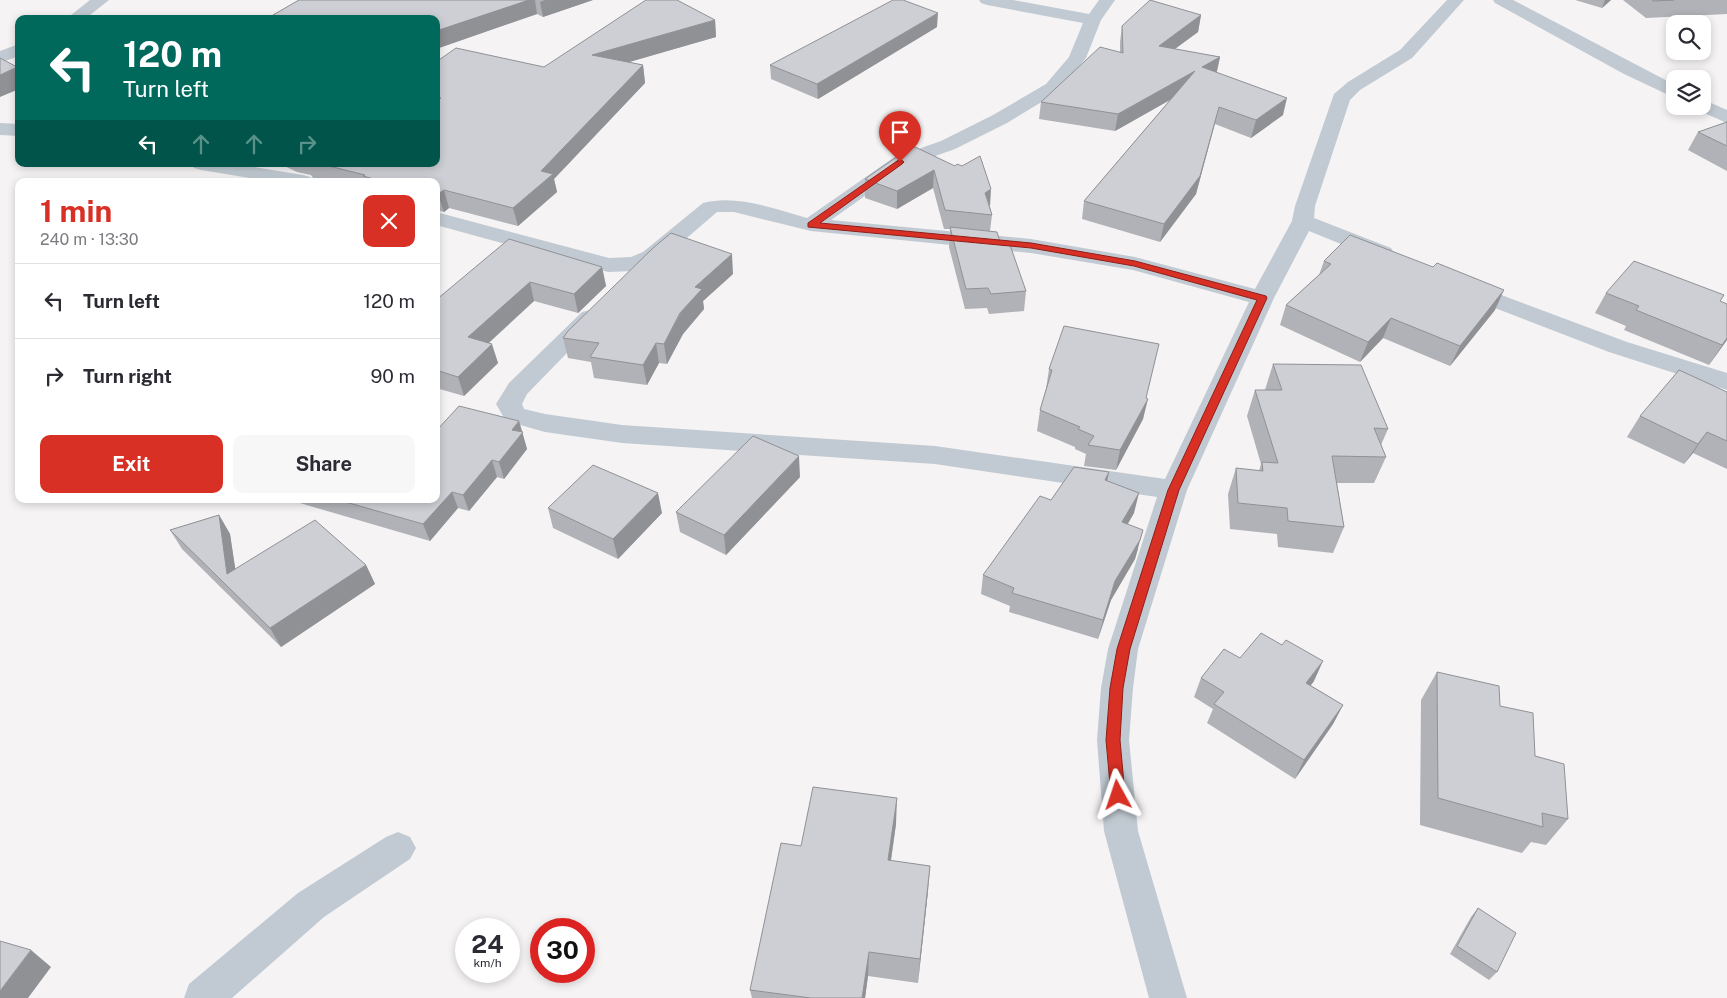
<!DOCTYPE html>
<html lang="en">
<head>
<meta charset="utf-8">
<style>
  body { margin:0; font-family:"Public Sans",sans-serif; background:#f7f7f7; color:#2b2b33; height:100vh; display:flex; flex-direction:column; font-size:19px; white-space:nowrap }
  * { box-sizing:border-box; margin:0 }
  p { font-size:16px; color:#7c7c81 }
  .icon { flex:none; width:28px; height:28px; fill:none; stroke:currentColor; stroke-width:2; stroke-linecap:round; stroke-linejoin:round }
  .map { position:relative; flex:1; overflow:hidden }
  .details { position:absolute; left:15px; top:178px; width:425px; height:325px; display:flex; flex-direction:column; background:#fff; border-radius:10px; box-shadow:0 2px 8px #0003 }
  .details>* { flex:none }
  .hud { position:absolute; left:15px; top:15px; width:425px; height:152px; border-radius:10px; box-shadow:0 2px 8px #0003; background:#00695c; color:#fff; overflow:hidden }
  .fabs { position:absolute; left:1666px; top:15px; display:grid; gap:10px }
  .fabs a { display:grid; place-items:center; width:45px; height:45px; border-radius:10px; background:#fff; box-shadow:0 2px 8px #0003; font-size:25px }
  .speed { position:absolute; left:455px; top:918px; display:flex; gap:10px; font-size:25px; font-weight:700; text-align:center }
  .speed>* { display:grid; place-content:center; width:65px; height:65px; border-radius:50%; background:#fff; box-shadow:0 2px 8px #0003; line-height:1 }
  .speed small { font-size:12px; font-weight:400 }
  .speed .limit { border:8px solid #d22; background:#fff; color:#111 }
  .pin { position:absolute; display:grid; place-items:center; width:42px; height:42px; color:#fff; margin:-51px -21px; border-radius:50% 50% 50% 0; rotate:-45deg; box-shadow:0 0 5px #0007 }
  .pin .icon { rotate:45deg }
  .me { position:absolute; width:55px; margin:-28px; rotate:355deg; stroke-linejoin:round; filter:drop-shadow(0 0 4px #0008) }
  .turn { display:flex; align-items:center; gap:18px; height:105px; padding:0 25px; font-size:22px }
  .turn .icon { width:65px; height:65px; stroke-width:2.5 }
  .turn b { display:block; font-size:35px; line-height:42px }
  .lanes { display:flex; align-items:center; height:48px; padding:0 25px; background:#0003; justify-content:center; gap:25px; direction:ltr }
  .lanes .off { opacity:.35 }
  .round { display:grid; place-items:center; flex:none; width:52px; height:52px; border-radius:10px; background:#f7f7f7 }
  .headline { display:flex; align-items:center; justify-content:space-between; height:85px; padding:0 25px }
  h1 { font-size:30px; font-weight:700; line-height:38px; color:#d93025 }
  .button { display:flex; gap:10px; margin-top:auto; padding:10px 25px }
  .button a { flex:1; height:58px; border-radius:10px; background:#d93025; color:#fff; font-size:20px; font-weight:700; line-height:58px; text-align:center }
  .button a+a { background:#f7f7f7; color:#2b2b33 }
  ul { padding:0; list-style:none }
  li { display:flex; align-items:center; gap:15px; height:75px; padding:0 25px; border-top:1px solid #e1e1e2 }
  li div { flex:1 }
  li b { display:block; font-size:19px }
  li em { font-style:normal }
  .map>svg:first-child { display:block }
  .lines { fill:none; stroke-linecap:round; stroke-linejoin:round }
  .street { fill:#c1cad2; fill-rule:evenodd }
  .wall { fill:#b0b2b7 }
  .shaded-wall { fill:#909195 }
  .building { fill:#cdcfd5; stroke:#909195 }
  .route { fill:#d93025; stroke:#8d1f18 }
</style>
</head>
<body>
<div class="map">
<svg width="1727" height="998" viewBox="0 0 1727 998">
  <rect width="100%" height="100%" fill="#f5f3f3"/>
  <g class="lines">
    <!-- street -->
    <g class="street">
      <path d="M 90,0 L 109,0 L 85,19 L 66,19 Z"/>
      <path d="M 979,0 L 1013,0 L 1089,14 L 1099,0 L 1115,0 L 1101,20 L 1086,58 L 1058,92 L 1007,123 L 955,149 L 907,166 L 831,220 L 1031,239 L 1135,257 L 1255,289 L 1292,221 L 1295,206 L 1334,94 L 1348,82 L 1400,50 L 1447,0 L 1464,0 L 1412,58 L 1360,90 L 1350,100 L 1315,206 L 1314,218 L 1391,248 L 1394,253 L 1391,258 L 1383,260 L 1375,258 L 1309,231 L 1274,298 L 1187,490 L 1138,649 L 1133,688 L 1129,740 L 1138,831 L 1187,998 L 1149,998 L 1104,831 L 1097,740 L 1101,688 L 1108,649 L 1157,497 L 935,464 L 622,443 L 545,432 L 506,421 L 496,404 L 509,383 L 582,312 L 590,310 L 598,312 L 602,317 L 527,394 L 522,404 L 524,409 L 545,414 L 622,425 L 935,446 L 1165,479 L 1249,302 L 1133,270 L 1031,253 L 811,231 L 734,212 L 717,212 L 659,262 L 634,271 L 608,272 L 436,225 L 436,212 L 609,258 L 631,257 L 643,252 L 703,203 C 737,194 774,209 807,218 L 893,158 L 941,141 L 993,115 L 1046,84 L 1069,57 L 1083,23 L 987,5 L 981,3 Z"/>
      <path d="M 1493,0 L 1513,0 L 1675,85 L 1675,98 L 1624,74 L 1495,3 Z"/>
      <path d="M 19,44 L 19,56 L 0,63 L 0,51 Z"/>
      <path d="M 1702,99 L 1727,110 L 1727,123 L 1695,109 L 1693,106 L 1702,106 Z"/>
      <path d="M 0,123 L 19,124 L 19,136 L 0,135 Z"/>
      <path d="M 191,164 L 236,164 L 303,175 L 310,177 L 313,181 L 268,181 L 201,170 L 194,168 Z"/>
      <path d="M 1464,281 L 1627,342 L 1727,373 L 1727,390 L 1609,352 L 1456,293 L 1453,288 L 1456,283 Z"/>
      <path d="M 398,832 L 410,837 L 416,848 L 410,859 L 324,917 L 232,998 L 184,998 L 189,984 L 298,893 L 386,837 Z"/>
    </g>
  </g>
  <!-- wall -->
  <g class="wall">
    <path d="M 299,0 L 593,0 L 543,17 L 537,14 L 436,49 L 436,19 L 274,19 L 273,15 Z"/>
    <path d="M 1575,0 L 1611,0 L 1602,8 Z"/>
    <path d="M 1623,0 L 1727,0 L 1727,14 L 1646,18 Z"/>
    <path d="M 1201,15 L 1198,32 L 1174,49 L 1220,57 L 1217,72 L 1283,115 L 1251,138 L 1215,124 L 1196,194 L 1160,242 L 1082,219 L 1084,201 L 1170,100 L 1115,131 L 1039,119 L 1041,102 L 1120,52 L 1120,42 L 1122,26 Z"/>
    <path d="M 715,20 L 716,37 L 628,62 L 643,65 L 645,83 L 554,179 L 557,192 L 518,226 L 449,208 L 444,212 L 436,210 L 436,181 L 325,181 L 313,178 L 311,175 L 297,172 L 280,164 L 436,164 L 436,62 L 544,67 Z"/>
    <path d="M 937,27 L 818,99 L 771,79 L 770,65 Z"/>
    <path d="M 1727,122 L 1727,171 L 1688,150 L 1698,132 Z"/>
    <path d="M 908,149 L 990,207 L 992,215 L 990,231 L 1001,245 L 1026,291 L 1024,311 L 989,314 L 987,308 L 965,309 L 949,247 L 950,229 L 944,229 L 933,188 L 897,209 L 865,198 L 865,179 Z"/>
    <path d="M 1324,261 L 1495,310 L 1450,366 L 1383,338 L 1360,362 L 1280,325 L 1286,305 L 1319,275 Z"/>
    <path d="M 602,267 L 606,286 L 578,313 L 534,301 L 489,343 L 498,363 L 464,396 L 436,388 L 436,300 Z"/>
    <path d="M 733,274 L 703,301 L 704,309 L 683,334 L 667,364 L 659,363 L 647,385 L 594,378 L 591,362 L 568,358 L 563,338 Z"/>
    <path d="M 1606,293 L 1724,295 L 1720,301 L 1727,304 L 1727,340 L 1709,365 L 1624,330 L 1626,326 L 1595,313 Z"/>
    <path d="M 1273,364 L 1388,429 L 1381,445 L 1386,457 L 1374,483 L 1337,483 L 1344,527 L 1333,553 L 1278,547 L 1277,534 L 1230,529 L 1228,494 L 1236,468 L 1259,471 L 1261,464 L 1247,416 L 1255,390 L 1265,390 Z"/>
    <path d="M 1049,369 L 1147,398 L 1143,419 L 1116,470 L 1084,466 L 1086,454 L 1075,449 L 1075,447 L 1037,431 L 1040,410 L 1046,389 Z"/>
    <path d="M 1727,392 L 1727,469 L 1693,453 L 1684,464 L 1627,437 L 1640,416 Z"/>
    <path d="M 519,421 L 527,449 L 504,479 L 497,477 L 469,511 L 458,508 L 430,541 L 286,499 L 436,499 Z"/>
    <path d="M 1109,472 L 1107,481 L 1134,513 L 1128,524 L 1138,549 L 1135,559 L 1111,600 L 1098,639 L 1009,612 L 1010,606 L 981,594 L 983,575 L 1051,500 Z"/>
    <path d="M 800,477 L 726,555 L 680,532 L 676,512 Z"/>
    <path d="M 548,508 L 662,513 L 618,559 L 553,528 Z"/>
    <path d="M 219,515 L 230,534 L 235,569 L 366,565 L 375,584 L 281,647 L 182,549 L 170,530 Z"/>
    <path d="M 1240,658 L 1314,681 L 1310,685 L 1343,705 L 1333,724 L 1295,779 L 1207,723 L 1213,709 L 1194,697 L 1201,678 Z"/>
    <path d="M 1437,672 L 1500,706 L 1535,756 L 1568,819 L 1546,845 L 1531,842 L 1522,853 L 1420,825 L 1421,700 Z"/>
    <path d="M 896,824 L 891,861 L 928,891 L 918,983 L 868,976 L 865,998 L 752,998 L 750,990 L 801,846 Z"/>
    <path d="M 1478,908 L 1497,972 L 1489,980 L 1450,954 L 1471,917 Z"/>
  </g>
  <!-- shaded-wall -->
  <g class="shaded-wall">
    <path d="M 529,0 L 535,0 L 537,14 L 436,49 L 436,31 Z"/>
    <path d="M 545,0 L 593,0 L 543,17 L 540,2 Z"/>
    <path d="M 1605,0 L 1611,0 L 1602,8 Z"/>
    <path d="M 938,13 L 937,27 L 818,99 L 817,84 Z"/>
    <path d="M 1201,15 L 1198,32 L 1156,63 L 1159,46 Z"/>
    <path d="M 715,20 L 716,37 L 595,72 L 592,55 Z"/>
    <path d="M 1220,57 L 1216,74 L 1202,67 Z"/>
    <path d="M 643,65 L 645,83 L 554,179 L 557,192 L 518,226 L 513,208 L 541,171 Z"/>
    <path d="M 17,67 L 19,70 L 19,89 L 0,97 L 0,75 Z"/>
    <path d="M 1195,71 L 1191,88 L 1115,131 L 1118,114 Z"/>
    <path d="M 1287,98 L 1283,115 L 1251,138 L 1256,120 Z"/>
    <path d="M 1219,107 L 1196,194 L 1160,242 L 1164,224 Z"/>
    <path d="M 934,170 L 933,188 L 897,209 L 897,191 Z"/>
    <path d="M 991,189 L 990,207 L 985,193 Z"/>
    <path d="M 444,190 L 449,208 L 444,212 L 438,194 Z"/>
    <path d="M 732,254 L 733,274 L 703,301 L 704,309 L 683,334 L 667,364 L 664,344 L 695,287 Z"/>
    <path d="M 602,267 L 606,286 L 578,313 L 574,294 Z"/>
    <path d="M 530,282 L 534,301 L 474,356 L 468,337 Z"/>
    <path d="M 1504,290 L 1495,310 L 1450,366 L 1460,346 Z"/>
    <path d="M 1391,318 L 1383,338 L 1360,362 L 1368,342 Z"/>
    <path d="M 1727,338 L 1727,340 L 1709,365 Z"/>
    <path d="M 656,343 L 659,363 L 647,385 L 643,365 Z"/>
    <path d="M 492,344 L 498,363 L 464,396 L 458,377 Z"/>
    <path d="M 1148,399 L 1143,419 L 1116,470 L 1120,450 Z"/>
    <path d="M 519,421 L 527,449 L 504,479 L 499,462 L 512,430 Z"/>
    <path d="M 1707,432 L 1693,453 L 1684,464 L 1698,444 Z"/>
    <path d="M 799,456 L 800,477 L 726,555 L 724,535 Z"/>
    <path d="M 492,460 L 497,477 L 469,511 L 463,495 Z"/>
    <path d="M 1109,472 L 1105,491 L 1105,480 Z"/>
    <path d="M 452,492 L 458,508 L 430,541 L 423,524 Z"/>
    <path d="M 658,493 L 662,513 L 618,559 L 613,539 Z"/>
    <path d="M 1139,493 L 1134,513 L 1117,541 L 1122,522 Z"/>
    <path d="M 219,515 L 230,534 L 239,593 L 227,574 Z"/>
    <path d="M 1143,530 L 1135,559 L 1111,600 L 1098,639 L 1103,620 L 1115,581 Z"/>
    <path d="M 366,565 L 375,584 L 281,647 L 270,628 Z"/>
    <path d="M 1323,661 L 1314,681 L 1298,703 L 1306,683 Z"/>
    <path d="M 1343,705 L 1333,724 L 1295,779 L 1304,760 Z"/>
    <path d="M 897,798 L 896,824 L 887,886 L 888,860 Z"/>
    <path d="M 930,866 L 928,891 L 918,983 L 920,959 Z"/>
    <path d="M 31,950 L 51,967 L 28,998 L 0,998 L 0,991 Z"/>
    <path d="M 869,952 L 868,976 L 865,998 L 862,998 Z"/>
  </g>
  <!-- building -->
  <g class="building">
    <path d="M 299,0 L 529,0 L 436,31 L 436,19 L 295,19 L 273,15 Z"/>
    <path d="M 646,0 L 677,0 L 715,20 L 592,55 L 643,65 L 541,171 L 553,174 L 513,208 L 444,190 L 438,194 L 436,193 L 436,181 L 381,181 L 363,176 L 365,175 L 321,164 L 436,164 L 436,102 L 441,98 L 436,97 L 436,62 L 456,48 L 544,67 Z"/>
    <path d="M 893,0 L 903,0 L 938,13 L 817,84 L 770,65 Z"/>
    <path d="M 1150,0 L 1201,15 L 1159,46 L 1220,57 L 1202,67 L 1287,98 L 1256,120 L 1219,107 L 1200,176 L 1164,224 L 1084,201 L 1195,71 L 1118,114 L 1041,102 L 1100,47 L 1123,53 L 1122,26 Z"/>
    <path d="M 1652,0 L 1674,0 L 1654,1 Z"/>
    <path d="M 0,58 L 17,67 L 0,75 Z"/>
    <path d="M 1727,122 L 1727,146 L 1698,132 Z"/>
    <path d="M 915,147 L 955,166 L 957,164 L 962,166 L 980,156 L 991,189 L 985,193 L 992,215 L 945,210 L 934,170 L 897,191 L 865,179 L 908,149 Z"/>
    <path d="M 950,227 L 997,232 L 1001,245 L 1010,245 L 1026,291 L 991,294 L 988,288 L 966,289 Z"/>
    <path d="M 671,233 L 732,254 L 695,287 L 702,289 L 680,313 L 664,344 L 656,343 L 643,365 L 590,357 L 599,343 L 563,338 L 568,331 L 653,248 Z"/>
    <path d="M 1350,235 L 1433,267 L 1437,263 L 1504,290 L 1460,346 L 1391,318 L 1368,342 L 1286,305 L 1331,264 L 1324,261 Z"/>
    <path d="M 509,239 L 602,267 L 574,294 L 530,282 L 468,337 L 492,344 L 458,377 L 436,370 L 436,300 Z"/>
    <path d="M 1634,261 L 1724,295 L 1720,301 L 1727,304 L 1727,338 L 1722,345 L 1636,310 L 1639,306 L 1606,293 Z"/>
    <path d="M 1064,326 L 1159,344 L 1146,398 L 1148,399 L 1120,450 L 1088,445 L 1094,436 L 1078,429 L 1080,427 L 1040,410 L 1052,370 L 1049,369 Z"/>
    <path d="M 1273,364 L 1361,365 L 1388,429 L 1374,428 L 1386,457 L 1332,456 L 1344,527 L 1288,521 L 1287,508 L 1238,503 L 1236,468 L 1263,471 L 1262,462 L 1278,463 L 1255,390 L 1282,390 Z"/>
    <path d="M 1679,370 L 1727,392 L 1727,441 L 1707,432 L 1698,444 L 1640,416 Z"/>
    <path d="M 459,406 L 519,421 L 512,430 L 523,432 L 499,462 L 492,460 L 463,495 L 452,492 L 423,524 L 335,499 L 436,499 L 436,431 Z"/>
    <path d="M 753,436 L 799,456 L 724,535 L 676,512 Z"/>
    <path d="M 593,465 L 658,493 L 613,539 L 548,508 Z"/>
    <path d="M 1074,467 L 1109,472 L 1105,480 L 1139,493 L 1122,522 L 1143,530 L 1140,540 L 1115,581 L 1103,620 L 1012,593 L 1014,588 L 983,575 L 1040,496 L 1051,500 Z"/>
    <path d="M 219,515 L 227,574 L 315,520 L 366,565 L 270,628 L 170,530 Z"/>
    <path d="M 1261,633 L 1282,645 L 1286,640 L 1323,661 L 1306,683 L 1343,705 L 1304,760 L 1214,704 L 1224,692 L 1201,678 L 1224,649 L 1240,658 Z"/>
    <path d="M 1437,672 L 1499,686 L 1500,706 L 1533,713 L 1535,756 L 1564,764 L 1568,819 L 1542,813 L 1543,827 L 1438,798 Z"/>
    <path d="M 813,787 L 897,798 L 888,860 L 930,866 L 920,959 L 869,952 L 862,998 L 811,998 L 750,990 L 781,843 L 801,846 Z"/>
    <path d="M 1478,908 L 1516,933 L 1497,972 L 1457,946 Z"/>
    <path d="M 0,941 L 31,950 L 0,991 Z"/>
  </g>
  <!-- route -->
  <path class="route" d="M 900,159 L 904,162 L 902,164 L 820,223 L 1031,243 L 1135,261 L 1266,296 L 1267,298 L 1179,490 L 1130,649 L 1123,688 L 1120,740 L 1125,795 L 1123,799 L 1118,801 L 1113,799 L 1111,795 L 1106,740 L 1110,688 L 1117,649 L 1168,490 L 1257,300 L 1134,266 L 1031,248 L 808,227 L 808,223 Z"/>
</svg>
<div class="fabs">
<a><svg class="icon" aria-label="search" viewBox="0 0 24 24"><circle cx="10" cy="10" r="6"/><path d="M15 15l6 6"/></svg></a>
<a><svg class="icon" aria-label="layers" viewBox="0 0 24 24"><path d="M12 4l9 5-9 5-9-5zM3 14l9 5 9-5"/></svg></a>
</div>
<div class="speed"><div>24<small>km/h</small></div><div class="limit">30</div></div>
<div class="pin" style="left:900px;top:162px;background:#d93025"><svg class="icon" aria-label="arrive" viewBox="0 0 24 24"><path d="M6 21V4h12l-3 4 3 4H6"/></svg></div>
<svg class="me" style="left:1118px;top:795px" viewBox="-20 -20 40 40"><path d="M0-17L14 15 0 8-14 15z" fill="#d93025" stroke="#fff" stroke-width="4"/></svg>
<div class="hud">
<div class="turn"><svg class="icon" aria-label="left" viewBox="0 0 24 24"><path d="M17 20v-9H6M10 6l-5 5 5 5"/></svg><div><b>120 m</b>Turn left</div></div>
<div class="lanes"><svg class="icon" aria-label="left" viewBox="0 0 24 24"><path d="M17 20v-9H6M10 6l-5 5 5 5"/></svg><svg class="icon off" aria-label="ahead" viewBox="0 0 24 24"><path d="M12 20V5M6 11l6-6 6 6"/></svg><svg class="icon off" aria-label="ahead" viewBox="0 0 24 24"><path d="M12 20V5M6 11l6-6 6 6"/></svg><svg class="icon off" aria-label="right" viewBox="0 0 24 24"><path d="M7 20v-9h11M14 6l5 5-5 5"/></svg></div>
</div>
<section class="details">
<div class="headline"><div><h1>1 min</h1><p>240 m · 13:30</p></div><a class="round" style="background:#d93025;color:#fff"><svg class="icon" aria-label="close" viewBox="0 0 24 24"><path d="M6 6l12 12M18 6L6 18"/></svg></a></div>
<ul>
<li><svg class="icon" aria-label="left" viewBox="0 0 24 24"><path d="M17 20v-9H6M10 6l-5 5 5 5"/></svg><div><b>Turn left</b></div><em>120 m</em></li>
<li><svg class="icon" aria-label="right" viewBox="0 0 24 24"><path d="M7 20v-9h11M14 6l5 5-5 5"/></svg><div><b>Turn right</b></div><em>90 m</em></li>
</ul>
<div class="button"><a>Exit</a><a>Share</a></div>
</section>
</div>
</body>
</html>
